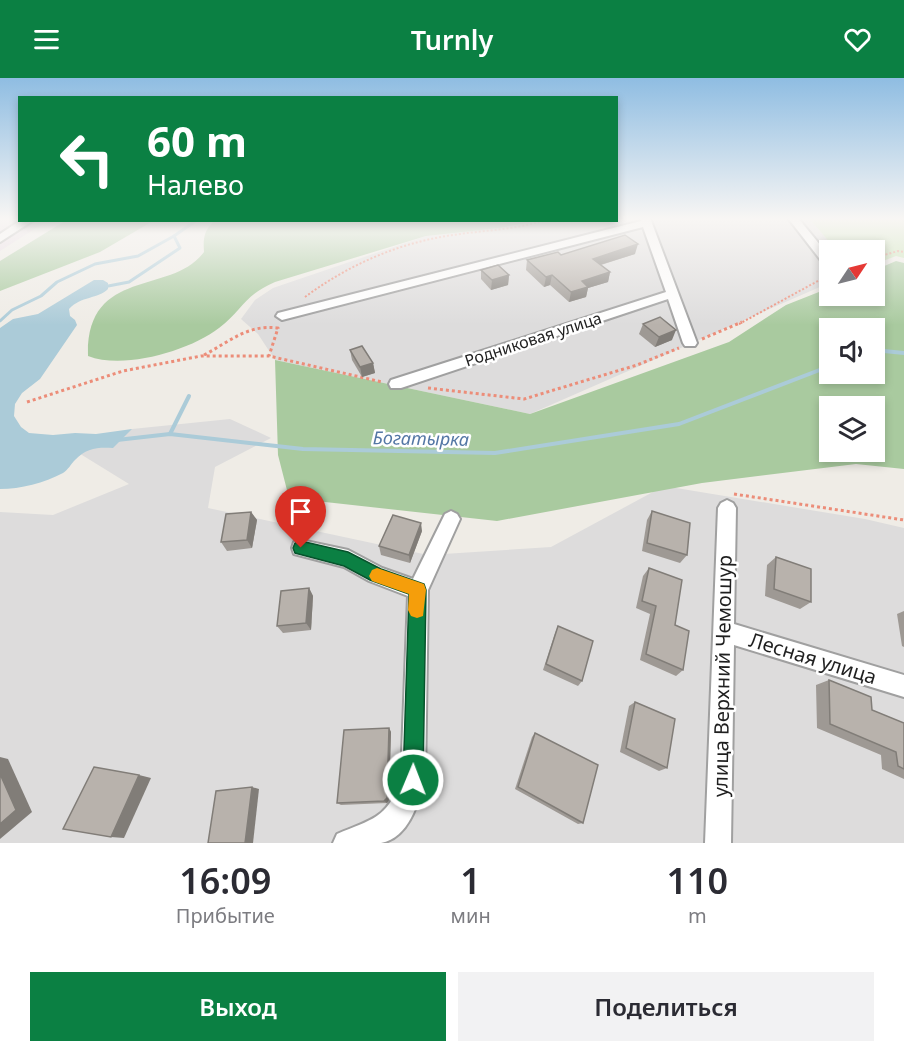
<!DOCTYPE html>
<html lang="ru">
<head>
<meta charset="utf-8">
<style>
  body { margin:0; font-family:"Noto Sans",sans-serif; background:#f2f2f3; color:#2b2b33; height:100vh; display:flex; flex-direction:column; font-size:22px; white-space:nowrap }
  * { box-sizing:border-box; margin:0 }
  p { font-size:20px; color:#7c7c81 }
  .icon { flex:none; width:33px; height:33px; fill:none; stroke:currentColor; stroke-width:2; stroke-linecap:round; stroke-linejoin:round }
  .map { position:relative; height:765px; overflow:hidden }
  .details { display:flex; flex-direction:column; background:#fff; flex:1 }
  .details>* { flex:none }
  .guide { position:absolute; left:18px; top:18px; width:600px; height:126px; border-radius:0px; box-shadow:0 3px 9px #0003; background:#0b8043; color:#fff; overflow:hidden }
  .needle { width:39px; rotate:55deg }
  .fabs { position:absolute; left:819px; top:162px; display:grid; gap:12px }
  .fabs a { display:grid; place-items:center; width:66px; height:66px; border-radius:0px; background:#fff; box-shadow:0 3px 9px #0003; font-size:30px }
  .pin { position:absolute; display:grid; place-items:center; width:51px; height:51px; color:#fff; margin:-62px -26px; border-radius:50% 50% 50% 0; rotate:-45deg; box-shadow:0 0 6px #0007 }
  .pin .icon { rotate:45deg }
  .me { position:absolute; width:66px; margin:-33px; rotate:1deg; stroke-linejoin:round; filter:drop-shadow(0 0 4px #0008) }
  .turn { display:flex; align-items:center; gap:21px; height:126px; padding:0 30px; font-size:27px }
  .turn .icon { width:78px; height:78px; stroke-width:2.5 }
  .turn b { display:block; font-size:42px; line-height:51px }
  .eta { display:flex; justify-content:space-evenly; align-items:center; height:102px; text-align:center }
  .eta b { font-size:36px; font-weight:600; line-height:42px }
  .cta { display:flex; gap:12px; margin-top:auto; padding:12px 30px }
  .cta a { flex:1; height:69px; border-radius:0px; background:#0b8043; color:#fff; font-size:24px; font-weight:600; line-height:69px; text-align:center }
  .cta a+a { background:#f2f2f3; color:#2b2b33 }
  header { display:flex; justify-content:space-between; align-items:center; height:78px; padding:0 30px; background:#0b8043; color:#fff; font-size:27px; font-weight:600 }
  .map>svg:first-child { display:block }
  .residential { fill:#dddcdc }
  .industrial { fill:#e7d9e3 }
  .grass { fill:#c6e4b1 }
  .forest { fill:#a9ca9f; fill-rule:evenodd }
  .water { fill:#abcbd8 }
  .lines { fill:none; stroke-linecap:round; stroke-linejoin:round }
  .stream-far1 { stroke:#abcbd8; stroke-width:3 }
  .stream { stroke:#abcbd8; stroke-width:4 }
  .minor-casing { stroke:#a0a0a0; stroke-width:4 }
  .path-far1 { stroke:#ec8d79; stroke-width:2; stroke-dasharray:2 2; stroke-linecap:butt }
  .path { stroke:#ec8d79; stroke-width:3; stroke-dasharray:3 3; stroke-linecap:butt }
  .minor { fill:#fff; fill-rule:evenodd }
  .wall { fill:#9e9994 }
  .shaded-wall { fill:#817d78 }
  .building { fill:#b8b2ac; stroke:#817d78; stroke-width:1.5 }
  .route { fill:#0b8043; stroke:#07532c; stroke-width:1.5 }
  .slow { fill:#f59e0b }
  .labels { text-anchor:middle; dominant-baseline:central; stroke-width:5; stroke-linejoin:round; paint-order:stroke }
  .street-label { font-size:16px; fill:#1f1f1f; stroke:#fff }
  .water-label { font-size:18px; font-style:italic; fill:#5477a5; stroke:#fff }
  .near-street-label { font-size:20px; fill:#1f1f1f; stroke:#fff }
</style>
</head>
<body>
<header><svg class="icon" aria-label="menu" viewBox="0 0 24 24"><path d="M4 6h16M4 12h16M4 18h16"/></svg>Turnly<svg class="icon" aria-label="heart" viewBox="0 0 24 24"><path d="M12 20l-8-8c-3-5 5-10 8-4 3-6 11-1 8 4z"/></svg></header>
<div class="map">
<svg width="904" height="765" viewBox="0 0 904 765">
  <rect width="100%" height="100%" fill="#efece6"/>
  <!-- residential -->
  <g class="residential">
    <path d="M 617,140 L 809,140 L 836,172 L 830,172 L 829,205 L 530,336 L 275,282 L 258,256 L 241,241 L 255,222 L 273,210 L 426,158 L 500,150 L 537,143 L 616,142 Z"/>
    <path d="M 230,341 L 271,360 L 215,389 L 208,430 L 428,477 L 551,469 L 664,408 L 865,441 L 904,450 L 904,765 L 0,765 L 0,434 L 53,437 L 129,406 L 69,369 L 132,351 Z"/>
  </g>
  <!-- industrial -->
  <path class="industrial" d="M 0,140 L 19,140 L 20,142 L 47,143 L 0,173 Z"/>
  <!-- grass -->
  <path class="grass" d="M 809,140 L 904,140 L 904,180 L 896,178 L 875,186 L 874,172 L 836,172 Z"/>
  <!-- forest -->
  <g class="forest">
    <path d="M 65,143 L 153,143 L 100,174 L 0,213 L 0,183 Z"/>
    <path d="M 214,143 L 214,142 L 537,143 L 500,150 L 426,158 L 275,204 C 244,217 242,233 219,250 C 189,273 124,292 88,278 C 86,188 172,218 204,174 C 203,160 204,153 214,143 Z"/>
    <path d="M 896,183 L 904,185 L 904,391 L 856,386 L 702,405 L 497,443 L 289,420 L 278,377 L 275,282 L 530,336 L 729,264 L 786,227 L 829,210 L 830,218 L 874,218 L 875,192 ZM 830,250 L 874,250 L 874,296 L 830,296 ZM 830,328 L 874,328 L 874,374 L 830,374 Z"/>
  </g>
  <!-- water -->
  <path class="water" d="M 94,202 L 103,202 L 108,205 L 108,211 C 98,221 81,218 69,231 L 70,238 L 75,242 L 77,247 L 40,301 L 22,315 L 15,326 L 14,338 L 21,349 L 29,355 L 53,357 L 75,355 L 96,356 L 132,351 L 113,370 C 98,369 86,370 75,382 C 71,386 68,392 63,395 C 44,405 21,411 0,411 L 0,250 L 13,241 L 38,236 Z"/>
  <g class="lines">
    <!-- stream-far1 -->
    <g class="stream-far1">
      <path d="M 103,209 L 129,204 L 180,170 L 174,158 L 197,142"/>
      <path d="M 0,243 L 12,232 L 41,218 L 57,204 L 95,186 L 138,178 L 174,158"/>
    </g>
    <!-- stream -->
    <g class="stream">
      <path d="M 874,272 L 904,275"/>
      <path d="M 170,356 L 189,318"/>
      <path d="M 117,362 L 170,356 L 303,371 L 495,375 L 679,346 L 830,288"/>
    </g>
    <defs>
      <g id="minor">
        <path d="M 640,140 L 650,140 L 697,265 L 695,268 L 685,268 L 683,265 L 668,221 L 401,310 L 391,310 L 389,306 L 391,302 L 666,214 L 643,149 L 282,242 L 276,238 L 278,235 L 641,143 Z"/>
        <path d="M 788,140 L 798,140 L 830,179 L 830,190 L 826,189 Z"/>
        <path d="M 21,142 L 34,142 L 0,164 L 0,156 Z"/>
        <path d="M 727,422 L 733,425 L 736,430 L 734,546 L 904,597 L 904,619 L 734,567 L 731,765 L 705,765 L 718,430 L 721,425 Z"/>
        <path d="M 451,433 L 457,436 L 460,441 L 428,512 L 425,702 C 418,725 409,760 381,765 C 366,765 348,765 333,765 L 337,756 C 372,741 387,741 401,702 L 408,518 L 369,503 L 344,489 L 294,476 L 292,470 L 294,464 L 301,462 L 348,472 L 382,490 L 413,501 L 445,436 Z"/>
      </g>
    </defs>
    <!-- minor casing -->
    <use href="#minor" class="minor-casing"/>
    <!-- path-far1 -->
    <g class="path-far1">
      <path d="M 874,180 L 898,173 L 904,174"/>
      <path d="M 305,219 C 351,185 403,163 460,156 C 489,152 518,151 546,142"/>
      <path d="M 739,246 L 827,198"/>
    </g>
    <!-- path -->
    <g class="path">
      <path d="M 702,261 L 742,244"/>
      <path d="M 204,277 C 229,264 248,246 278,250 L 269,278"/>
      <path d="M 428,310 L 524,321 L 637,287 L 679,270"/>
      <path d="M 27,324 L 123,293 L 201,278 L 269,278 L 382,304"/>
      <path d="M 734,416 L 904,442"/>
    </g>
    <!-- minor -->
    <use href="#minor" class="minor"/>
  </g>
  <!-- wall -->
  <g class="wall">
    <path d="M 635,176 L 601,187 L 610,194 L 608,204 L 588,210 L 586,219 L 569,224 L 550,207 L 544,209 L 526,192 L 527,182 L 561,177 Z"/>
    <path d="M 481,192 L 509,197 L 508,207 L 491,212 L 481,201 Z"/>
    <path d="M 643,246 L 672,262 L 655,269 L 639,256 Z"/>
    <path d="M 350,272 L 373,285 L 375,295 L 362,299 L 352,282 Z"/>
    <path d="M 652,433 L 687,477 L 680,485 L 642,473 L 647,442 Z"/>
    <path d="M 251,434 L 257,442 L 252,470 L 227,473 L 221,464 Z"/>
    <path d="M 422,453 L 410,485 L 381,477 L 379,468 Z"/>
    <path d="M 776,479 L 811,524 L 800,531 L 765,518 L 767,487 Z"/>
    <path d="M 649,490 L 675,547 L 683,592 L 676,598 L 640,582 L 650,536 L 636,530 L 643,498 Z"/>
    <path d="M 309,510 L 313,518 L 311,552 L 283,555 L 277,548 Z"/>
    <path d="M 904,533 L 904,569 L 902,568 L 897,536 Z"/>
    <path d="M 558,548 L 582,603 L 578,608 L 543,592 L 555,555 Z"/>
    <path d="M 829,602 L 872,632 L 904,645 L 904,701 L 882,691 L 881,677 L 817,650 L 816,607 Z"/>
    <path d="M 635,624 L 667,690 L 659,693 L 620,674 L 629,628 Z"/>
    <path d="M 389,650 L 391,654 L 389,722 L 387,725 L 341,727 L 337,725 Z"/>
    <path d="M 535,655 L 583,745 L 578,746 L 515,711 L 532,659 Z"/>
  </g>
  <!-- shaded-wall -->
  <g class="shaded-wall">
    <path d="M 638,166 L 635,176 L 590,190 L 593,181 Z"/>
    <path d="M 610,194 L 608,204 L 588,210 L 586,219 L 569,224 L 571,214 L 582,203 Z"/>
    <path d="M 509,197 L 508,207 L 491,212 L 492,202 Z"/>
    <path d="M 552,197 L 550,207 L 544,209 L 546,199 Z"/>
    <path d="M 676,252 L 672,262 L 655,269 L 659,259 Z"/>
    <path d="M 373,285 L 375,295 L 362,299 L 360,289 Z"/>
    <path d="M 251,434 L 257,442 L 252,470 L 247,462 Z"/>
    <path d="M 421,445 L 422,453 L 410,485 L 409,477 Z"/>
    <path d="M 309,510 L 313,518 L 311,552 L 306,545 Z"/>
    <path d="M 389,650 L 391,654 L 389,722 L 387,725 L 384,723 Z"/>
    <path d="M 0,679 L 8,681 L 32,734 L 0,761 Z"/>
    <path d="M 139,697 L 151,700 L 124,760 L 111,759 Z"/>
    <path d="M 252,709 L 259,711 L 253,765 L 245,765 Z"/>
  </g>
  <!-- building -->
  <g class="building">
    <path d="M 625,157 L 638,166 L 593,181 L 610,194 L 582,203 L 588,209 L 571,214 L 552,197 L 546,199 L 527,182 L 558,174 L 561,177 Z"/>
    <path d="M 498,187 L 509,197 L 492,202 L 481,192 Z"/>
    <path d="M 660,239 L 676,252 L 659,259 L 643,246 Z"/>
    <path d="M 362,268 L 373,285 L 360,289 L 350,272 Z"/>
    <path d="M 652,433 L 690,445 L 687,477 L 647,465 Z"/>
    <path d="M 251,434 L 247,462 L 221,464 L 226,436 Z"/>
    <path d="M 393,437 L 421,445 L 409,477 L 379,468 Z"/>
    <path d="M 776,479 L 811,491 L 811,524 L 774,511 Z"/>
    <path d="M 649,490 L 682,502 L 675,547 L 689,553 L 683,592 L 646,576 L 656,528 L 642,523 Z"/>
    <path d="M 309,510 L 306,545 L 277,548 L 281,513 Z"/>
    <path d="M 558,548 L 593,563 L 582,603 L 546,586 Z"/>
    <path d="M 829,602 L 871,619 L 872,632 L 904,645 L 904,691 L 898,688 L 896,674 L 830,646 Z"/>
    <path d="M 635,624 L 675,641 L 667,690 L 626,670 Z"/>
    <path d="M 389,650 L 387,720 L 384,723 L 337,725 L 344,652 Z"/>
    <path d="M 535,655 L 598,687 L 583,745 L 518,709 Z"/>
    <path d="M 94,689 L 139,697 L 111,759 L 63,751 Z"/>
    <path d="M 0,696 L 16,732 L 0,746 Z"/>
    <path d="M 252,709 L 245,765 L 208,765 L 216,713 Z"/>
  </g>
  <!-- sky -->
  <linearGradient id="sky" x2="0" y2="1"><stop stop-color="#8fbde2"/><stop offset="0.57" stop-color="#f8f6f4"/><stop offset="1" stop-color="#f8f6f4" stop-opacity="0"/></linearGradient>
  <rect width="904" height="247" fill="url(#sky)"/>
  <!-- route -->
  <path class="route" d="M 301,463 L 348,474 L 381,491 L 424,506 L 426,512 L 423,702 L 420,709 L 413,712 L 406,709 L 403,702 L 409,516 L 370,502 L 344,488 L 295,475 L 293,470 L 295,465 Z"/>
  <!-- slow -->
  <path class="slow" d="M 377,490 L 424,506 L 426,512 L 423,538 L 417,540 L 411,538 L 408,532 L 409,516 L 372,503 L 369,498 L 372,492 Z"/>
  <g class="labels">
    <!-- street labels -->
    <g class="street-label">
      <text transform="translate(533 261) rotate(-18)">Родниковая улица</text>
    </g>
    <!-- water labels -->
    <g class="water-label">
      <text transform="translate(421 360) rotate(1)">Богатырка</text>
    </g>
    <!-- near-street labels -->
    <g class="near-street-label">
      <text transform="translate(813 580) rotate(17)">Лесная улица</text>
      <text transform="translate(722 598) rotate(-89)">улица Верхний Чемошур</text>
    </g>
  </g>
</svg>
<div class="fabs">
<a><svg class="needle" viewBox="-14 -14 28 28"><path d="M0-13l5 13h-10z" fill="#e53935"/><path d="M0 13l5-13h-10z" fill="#7c7c81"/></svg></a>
<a><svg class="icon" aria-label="sound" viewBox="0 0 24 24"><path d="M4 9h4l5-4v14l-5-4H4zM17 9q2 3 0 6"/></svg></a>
<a><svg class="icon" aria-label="layers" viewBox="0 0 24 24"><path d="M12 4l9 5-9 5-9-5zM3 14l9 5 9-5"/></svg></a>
</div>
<div class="pin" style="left:301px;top:470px;background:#d93025"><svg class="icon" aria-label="arrive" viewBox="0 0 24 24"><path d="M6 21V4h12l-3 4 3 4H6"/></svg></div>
<svg class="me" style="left:413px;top:702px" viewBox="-20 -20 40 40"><circle r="17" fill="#0b8043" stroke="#fff" stroke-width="3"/><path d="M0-11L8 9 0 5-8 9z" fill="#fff"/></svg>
<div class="guide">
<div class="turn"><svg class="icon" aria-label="left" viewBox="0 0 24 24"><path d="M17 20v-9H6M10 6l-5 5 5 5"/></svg><div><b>60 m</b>Налево</div></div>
</div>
</div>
<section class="details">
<div class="eta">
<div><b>16:09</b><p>Прибытие</p></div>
<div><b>1</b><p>мин</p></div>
<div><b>110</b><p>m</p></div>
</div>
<div class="cta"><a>Выход</a><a>Поделиться</a></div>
</section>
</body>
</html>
